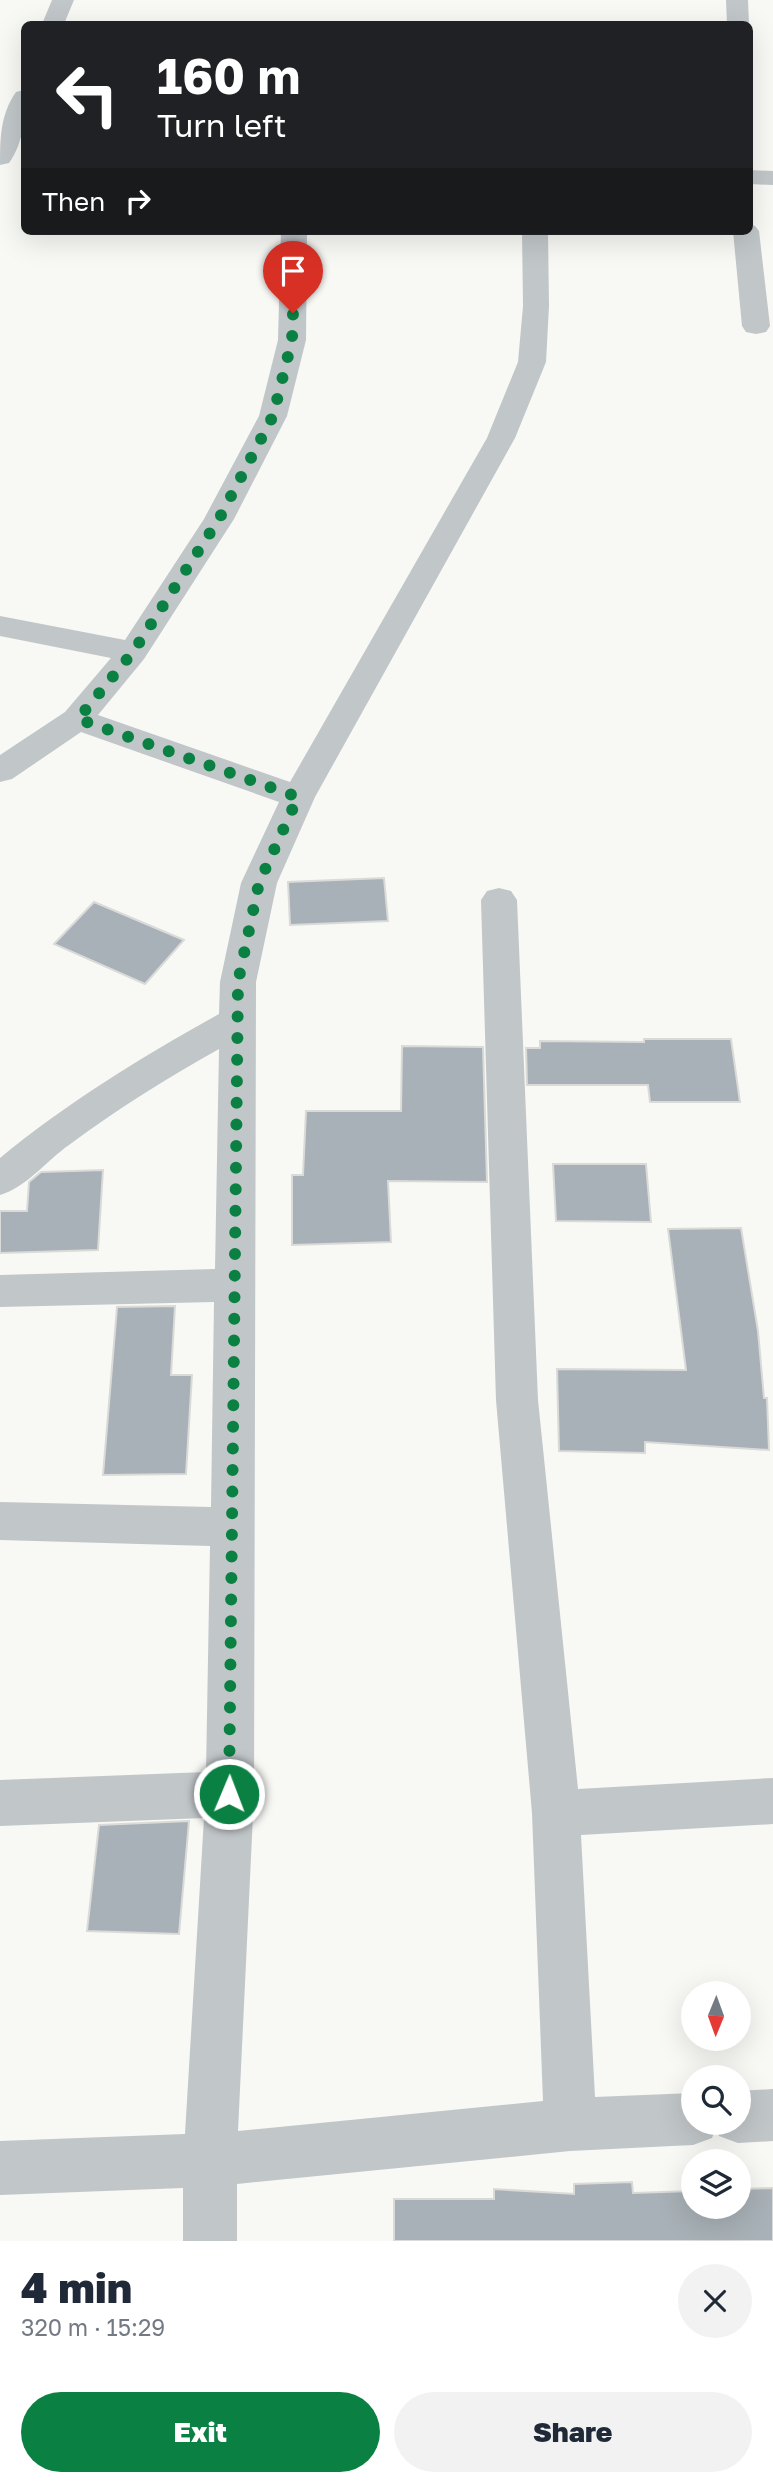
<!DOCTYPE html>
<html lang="en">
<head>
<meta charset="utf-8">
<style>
  body { margin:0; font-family:"Golos Text",sans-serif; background:#f2f2f3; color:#1f2937; height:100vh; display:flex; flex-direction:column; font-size:26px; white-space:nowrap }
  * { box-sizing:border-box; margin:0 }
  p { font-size:23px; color:#747a83 }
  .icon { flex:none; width:38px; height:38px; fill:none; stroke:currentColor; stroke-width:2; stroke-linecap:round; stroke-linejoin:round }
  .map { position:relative; height:2241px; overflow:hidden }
  .side { display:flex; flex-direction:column; background:#fff; flex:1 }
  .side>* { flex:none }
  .guide { position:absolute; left:21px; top:21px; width:732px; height:214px; border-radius:10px; box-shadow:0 7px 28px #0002; background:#202124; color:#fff; overflow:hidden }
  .needle { width:46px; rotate:181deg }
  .fabs { position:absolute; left:681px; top:1981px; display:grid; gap:14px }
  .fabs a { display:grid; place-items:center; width:70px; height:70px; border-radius:50%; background:#fff; box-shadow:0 7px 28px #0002; font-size:35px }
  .pin { position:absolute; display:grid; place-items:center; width:60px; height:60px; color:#fff; margin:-72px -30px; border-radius:50% 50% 50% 0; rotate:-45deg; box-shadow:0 0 7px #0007 }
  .pin .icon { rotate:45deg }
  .me { position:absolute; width:77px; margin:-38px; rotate:1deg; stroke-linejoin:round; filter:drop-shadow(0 0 5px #0008) }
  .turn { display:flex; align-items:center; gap:24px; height:147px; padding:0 21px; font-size:32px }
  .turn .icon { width:91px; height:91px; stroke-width:2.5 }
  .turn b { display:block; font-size:49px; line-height:60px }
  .then { display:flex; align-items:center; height:66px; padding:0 21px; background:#0003; gap:14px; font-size:26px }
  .round { display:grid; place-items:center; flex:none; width:74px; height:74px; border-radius:37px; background:#f2f2f3 }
  .summary { display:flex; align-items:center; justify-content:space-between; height:119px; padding:0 21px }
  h1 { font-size:42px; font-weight:800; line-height:52px }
  .button { display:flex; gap:14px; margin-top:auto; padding:14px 21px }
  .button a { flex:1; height:80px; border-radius:42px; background:#0b8043; color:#fff; font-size:28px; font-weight:800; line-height:80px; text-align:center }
  .button a+a { background:#f2f2f3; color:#1f2937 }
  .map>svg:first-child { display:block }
  .building { fill:#a8b1b7; stroke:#dadad8; stroke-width:2 }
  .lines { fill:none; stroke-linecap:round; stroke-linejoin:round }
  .minor { fill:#c1c6c9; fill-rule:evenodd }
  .route { stroke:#0b8043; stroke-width:12; stroke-dasharray:0 21.6 }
</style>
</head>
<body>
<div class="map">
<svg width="773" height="2241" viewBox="0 0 773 2241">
  <rect width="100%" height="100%" fill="#f8f8f5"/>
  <!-- building -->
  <g class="building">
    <path d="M 384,878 L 388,921 L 290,925 L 288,882 Z"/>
    <path d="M 94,902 L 184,940 L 145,984 L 54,944 Z"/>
    <path d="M 644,1039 L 731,1039 L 740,1102 L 650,1102 L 648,1085 L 527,1085 L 526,1048 L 540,1048 L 540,1041 L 644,1042 Z"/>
    <path d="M 402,1046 L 483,1047 L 487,1182 L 388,1181 L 391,1242 L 292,1245 L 292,1175 L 303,1175 L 306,1111 L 401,1111 Z"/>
    <path d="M 553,1164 L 646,1164 L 651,1222 L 556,1221 Z"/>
    <path d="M 103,1170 L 98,1250 L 0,1253 L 0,1211 L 27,1211 L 29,1182 L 41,1172 Z"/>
    <path d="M 741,1228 L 758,1331 L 764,1398 L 767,1398 L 769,1450 L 645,1442 L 645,1453 L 559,1451 L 557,1369 L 686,1370 L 668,1229 Z"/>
    <path d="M 175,1306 L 171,1375 L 192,1375 L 186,1474 L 103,1475 L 117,1307 Z"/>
    <path d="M 189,1821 L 179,1934 L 87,1931 L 99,1825 Z"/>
    <path d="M 632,2182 L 633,2193 L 693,2191 L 693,2207 L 738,2207 L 738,2189 L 773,2188 L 773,2241 L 394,2241 L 394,2199 L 494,2199 L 494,2189 L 574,2194 L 574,2184 Z"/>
  </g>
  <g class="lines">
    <!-- minor -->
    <g class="minor">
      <path d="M 52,0 L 74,0 L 64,24 L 42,24 Z"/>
      <path d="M 726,0 L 748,0 L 749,24 L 749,25 L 727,24 Z"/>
      <path d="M 24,90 C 26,115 24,142 9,163 L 0,165 C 0,139 0,115 16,92 Z"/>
      <path d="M 749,170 L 773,171 L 773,185 L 749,184 Z"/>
      <path d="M 749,224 L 755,226 L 759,231 L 770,326 L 766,332 L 756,334 L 746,332 L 742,326 L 733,231 L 749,231 Z"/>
      <path d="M 281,231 L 307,231 L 306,340 L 287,416 L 234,519 L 144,659 L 98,715 L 290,782 L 487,438 L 518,362 L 523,306 L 522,231 L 548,231 L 549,306 L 546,362 L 515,438 L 315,797 L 277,883 L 256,982 L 254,1794 L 238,2131 L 543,2101 L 532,1813 L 496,1400 L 481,900 L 487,891 L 499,888 L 511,891 L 517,900 L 538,1400 L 578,1789 L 773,1778 L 773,1824 L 581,1835 L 595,2097 L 693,2093 L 693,2123 L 738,2123 L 738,2091 L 773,2089 L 773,2141 L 738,2143 L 719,2136 L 716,2127 L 712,2138 L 693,2145 L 570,2151 L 237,2184 L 237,2241 L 183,2241 L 183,2188 L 0,2195 L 0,2141 L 185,2134 L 204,1818 L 0,1826 L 0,1780 L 206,1772 L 210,1546 L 0,1540 L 0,1502 L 211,1507 L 214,1302 L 0,1307 L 0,1275 L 215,1269 L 219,1049 C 167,1078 117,1109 69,1145 C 46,1161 27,1187 0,1195 L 0,1158 C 68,1102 142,1057 219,1014 L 220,982 L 241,883 L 279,802 L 81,732 L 12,779 L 0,782 L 0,755 L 65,712 L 111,658 L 0,636 L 0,616 L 125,640 L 204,519 L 259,416 L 278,340 Z"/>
    </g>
  </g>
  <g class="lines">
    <!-- route -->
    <path class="route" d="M 229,1794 L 238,982 L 259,883 L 298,797 L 78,719 L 133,652 L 219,519 L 273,416 L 292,340 L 293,313"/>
  </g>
</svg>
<div class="fabs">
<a><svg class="needle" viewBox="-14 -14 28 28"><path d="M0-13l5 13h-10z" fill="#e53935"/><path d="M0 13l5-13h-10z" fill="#747a83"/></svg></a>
<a><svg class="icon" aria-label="search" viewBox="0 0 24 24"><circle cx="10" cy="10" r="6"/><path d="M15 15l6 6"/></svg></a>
<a><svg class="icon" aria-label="layers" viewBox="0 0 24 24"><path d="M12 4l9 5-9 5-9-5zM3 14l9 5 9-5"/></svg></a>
</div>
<div class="pin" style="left:293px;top:313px;background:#d93025"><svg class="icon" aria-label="arrive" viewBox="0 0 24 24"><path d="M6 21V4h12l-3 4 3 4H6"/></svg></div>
<svg class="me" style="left:229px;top:1794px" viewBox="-20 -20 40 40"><circle r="17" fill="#0b8043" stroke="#fff" stroke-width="3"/><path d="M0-11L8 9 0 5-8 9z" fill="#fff"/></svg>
<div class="guide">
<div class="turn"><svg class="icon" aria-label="left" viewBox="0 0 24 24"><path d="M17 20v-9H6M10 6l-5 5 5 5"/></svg><div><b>160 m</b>Turn left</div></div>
<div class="then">Then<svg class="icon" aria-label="right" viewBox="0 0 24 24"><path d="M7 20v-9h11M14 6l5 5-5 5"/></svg></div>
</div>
</div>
<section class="side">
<div class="summary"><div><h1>4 min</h1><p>320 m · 15:29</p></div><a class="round"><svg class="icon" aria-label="close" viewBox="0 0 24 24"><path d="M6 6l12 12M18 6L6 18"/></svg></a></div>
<div class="button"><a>Exit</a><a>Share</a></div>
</section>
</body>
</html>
